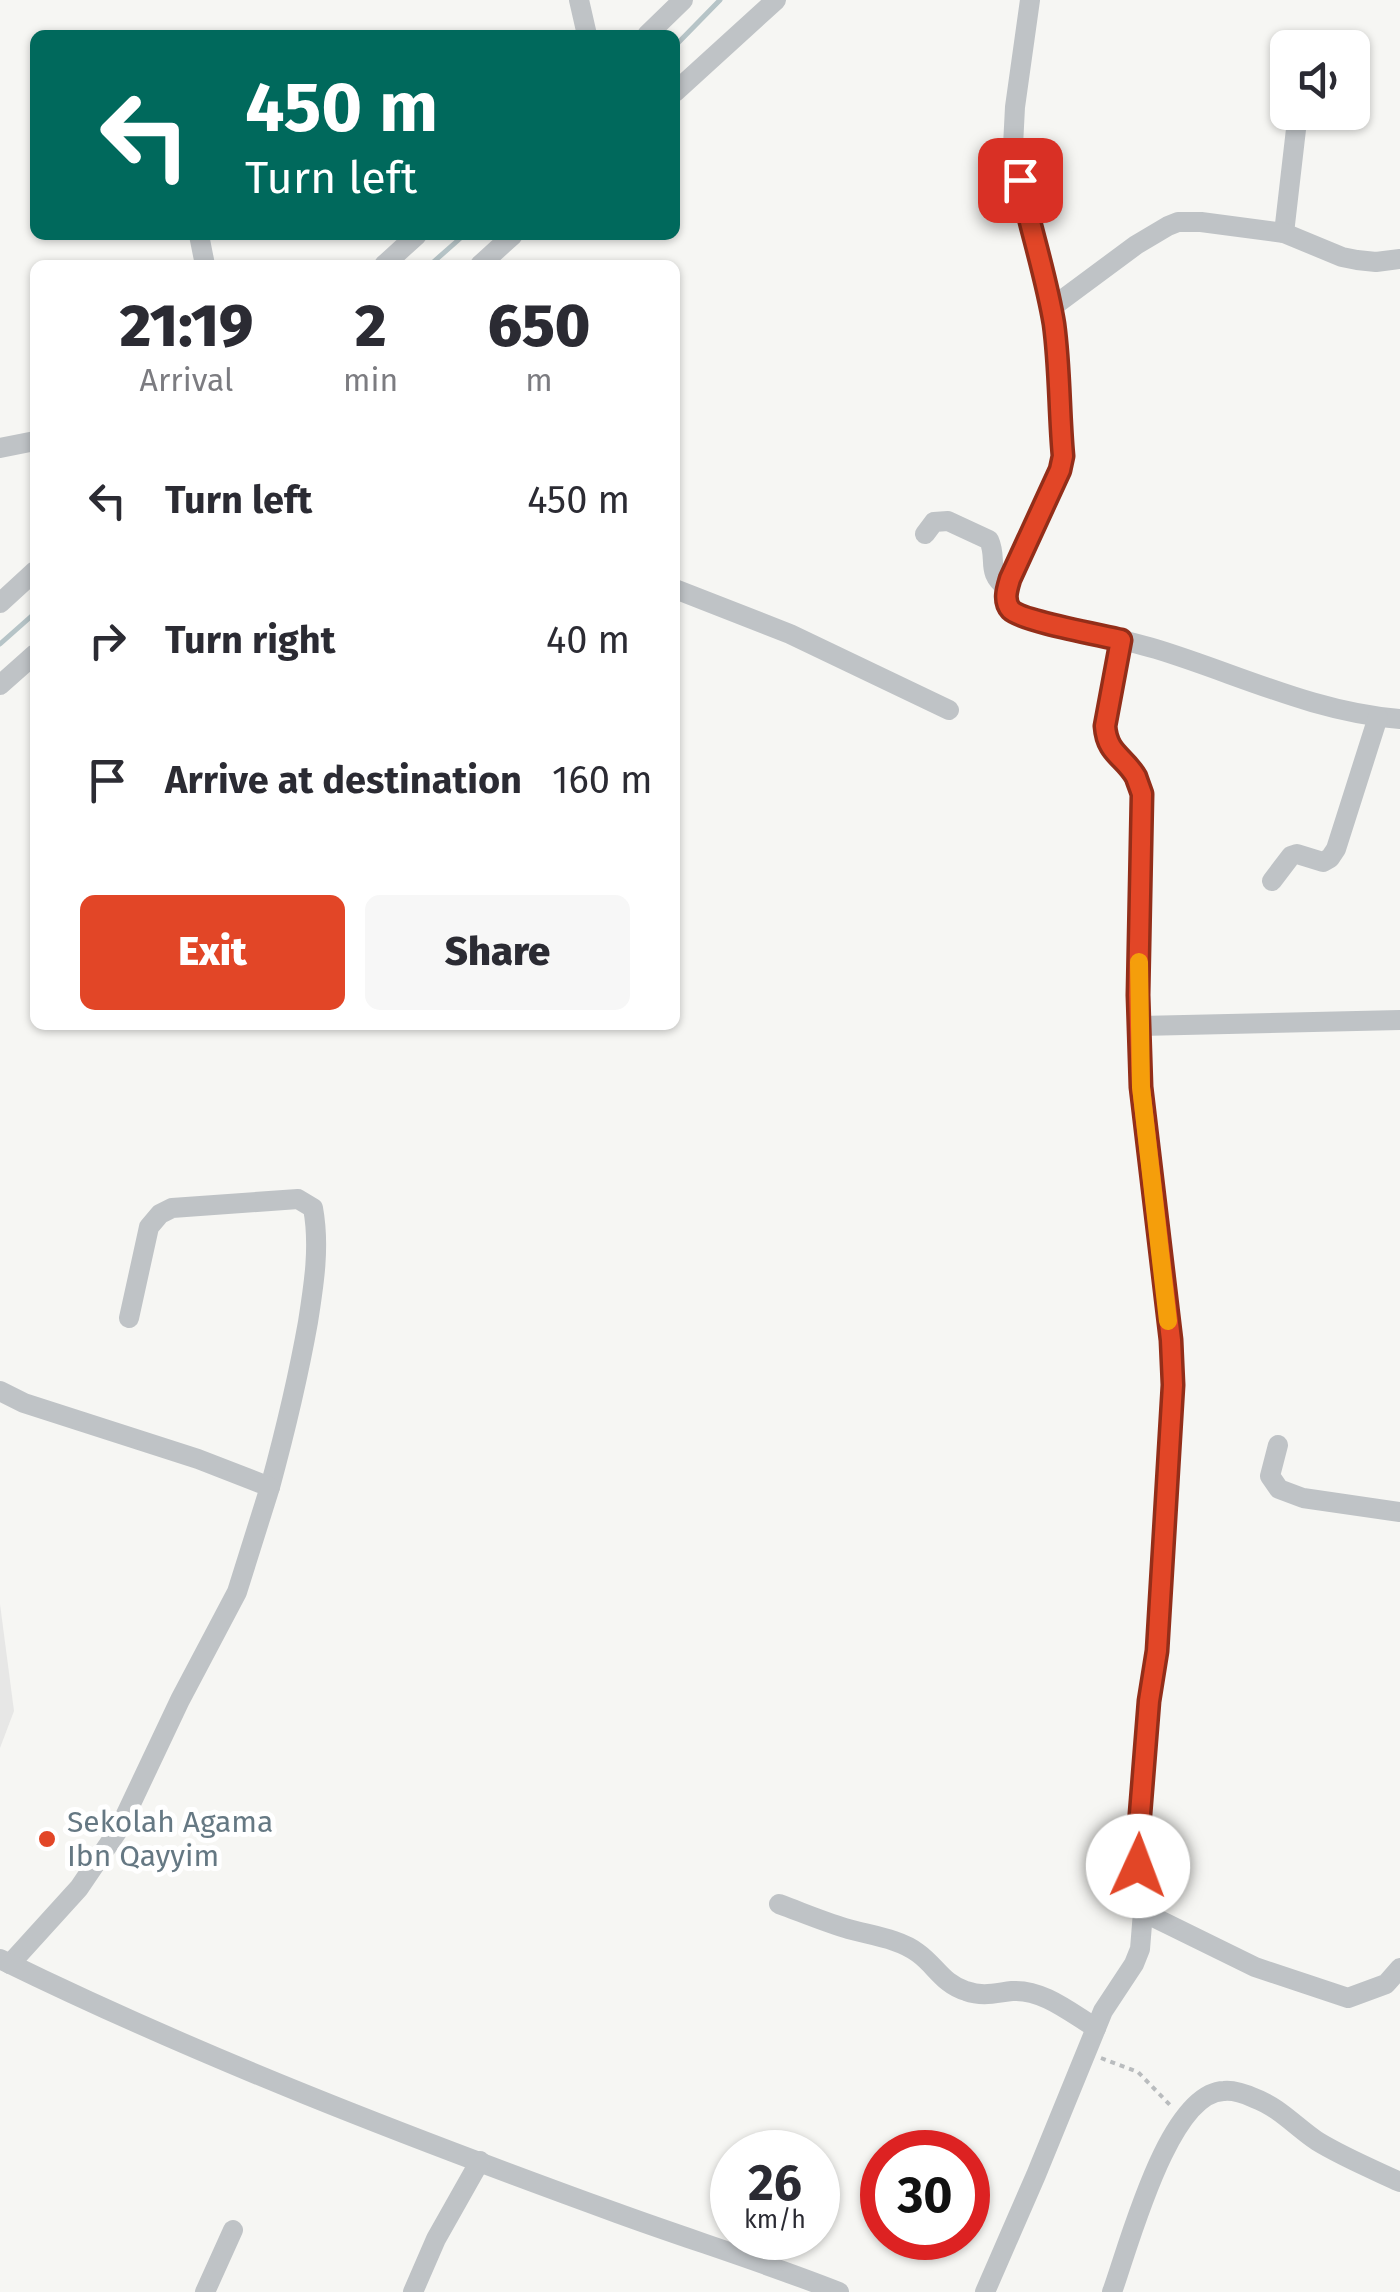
<!DOCTYPE html>
<html lang="en">
<head>
<meta charset="utf-8">
<style>
  body { margin:0; font-family:"Fira Sans",sans-serif; background:#f7f7f7; color:#2b2b33; height:100vh; display:flex; flex-direction:column; font-size:38px; white-space:nowrap }
  * { box-sizing:border-box; margin:0 }
  p { font-size:32px; color:#7c7c81 }
  .icon { flex:none; width:55px; height:55px; fill:none; stroke:currentColor; stroke-width:2; stroke-linecap:round; stroke-linejoin:round }
  .map { position:relative; flex:1; overflow:hidden }
  .panel { position:absolute; left:30px; top:260px; width:650px; height:770px; display:flex; flex-direction:column; background:#fff; border-radius:15px; box-shadow:0 2px 8px #0004 }
  .panel>* { flex:none }
  .hud { position:absolute; left:30px; top:30px; width:650px; height:210px; border-radius:15px; box-shadow:0 2px 8px #0004; background:#00695c; color:#fff; overflow:hidden }
  .controls { position:absolute; left:1270px; top:30px; display:grid; gap:20px }
  .controls a { display:grid; place-items:center; width:100px; height:100px; border-radius:15px; background:#fff; box-shadow:0 2px 8px #0004; font-size:50px }
  .speed { position:absolute; left:710px; top:2130px; display:flex; gap:20px; font-size:50px; font-weight:700; text-align:center }
  .speed>* { display:grid; place-content:center; width:130px; height:130px; border-radius:50%; background:#fff; box-shadow:0 2px 8px #0004; line-height:1 }
  .speed small { font-size:25px; font-weight:400 }
  .speed .limit { border:15px solid #d22; background:#fff; color:#111 }
  .pin { position:absolute; display:grid; place-items:center; width:85px; height:85px; color:#fff; margin:-42px; border-radius:20px; box-shadow:0 5px 15px #0006 }
  .me { position:absolute; width:110px; margin:-55px; rotate:2deg; stroke-linejoin:round; filter:drop-shadow(0 0 8px #0008) }
  .turn { display:flex; align-items:center; gap:35px; height:210px; padding:0 50px; font-size:45px }
  .turn .icon { width:130px; height:130px; stroke-width:2.5 }
  .turn b { display:block; font-size:70px; line-height:85px }
  .eta { display:flex; justify-content:space-evenly; align-items:center; height:170px; text-align:center }
  .eta b { font-size:60px; font-weight:800; line-height:70px }
  .button { display:flex; gap:20px; margin-top:auto; padding:20px 50px }
  .button a { flex:1; height:115px; border-radius:15px; background:#e24627; color:#fff; font-size:40px; font-weight:800; line-height:115px; text-align:center }
  .button a+a { background:#f7f7f7; color:#2b2b33 }
  ul { padding:0; list-style:none }
  li { display:flex; align-items:center; gap:30px; height:140px; padding:0 50px }
  li div { flex:1 }
  li b { display:block; font-size:38px }
  li em { font-style:normal }
  .map>svg:first-child { display:block }
  .built { fill:#e7e7e6 }
  .lines { fill:none; stroke-linecap:round; stroke-linejoin:round }
  .stream { stroke:#b6c4c7; stroke-width:5 }
  .path { stroke:#b9bcbe; stroke-width:4; stroke-dasharray:5 5; stroke-linecap:butt }
  .minor { stroke:#bfc3c6; stroke-width:20 }
  .route-casing { stroke:#932e19; stroke-width:25 }
  .route { stroke:#e24627; stroke-width:18 }
  .slow { stroke:#f59e0b; stroke-width:18 }
  .poi-dot { fill:#e24627; stroke:#fff; stroke-width:4 }
  .labels { text-anchor:middle; dominant-baseline:central; stroke-width:10; stroke-linejoin:round; paint-order:stroke }
  .poi-label { font-size:30px; fill:#657883; stroke:#fff; text-anchor:start }
</style>
</head>
<body>
<div class="map">
<svg width="1400" height="2292" viewBox="0 0 1400 2292">
  <rect width="100%" height="100%" fill="#f6f6f3"/>
  <!-- built -->
  <path class="built" d="M 0,1604 L 14,1711 L 0,1748 Z"/>
  <g class="lines">
    <!-- stream -->
    <g class="stream">
      <path d="M 675,46 L 720,0"/>
      <path d="M 430,265 L 464,235"/>
      <path d="M 0,644 L 35,613"/>
    </g>
    <!-- path -->
    <path class="path" d="M 1101,2058 L 1138,2072 L 1170,2105"/>
    <!-- minor -->
    <g class="minor">
      <path d="M 579,0 L 587,35"/>
      <path d="M 1030,0 L 1015,107 L 1013,146 L 1027,214 L 1047,286 L 1053,322 L 1058,351 L 1063,456 L 1060,470 L 1010,579 C 1005,592 1005,602 1014,613 C 1061,628 1109,635 1156,649 C 1238,674 1313,712 1400,719"/>
      <path d="M 647,35 L 683,0"/>
      <path d="M 675,92 L 776,0"/>
      <path d="M 1284,233 L 1298,112"/>
      <path d="M 199,235 L 205,265"/>
      <path d="M 384,265 L 417,235"/>
      <path d="M 480,265 L 513,235"/>
      <path d="M 1051,308 L 1136,245 L 1168,226 L 1178,222 L 1201,222 L 1284,233 L 1342,257 L 1357,260 L 1376,262 L 1400,259"/>
      <path d="M 0,448 L 35,441"/>
      <path d="M 925,534 L 934,522 L 948,521 L 989,540 C 998,560 985,572 1007,588"/>
      <path d="M 675,589 L 790,634 L 949,710"/>
      <path d="M 0,603 L 35,571"/>
      <path d="M 1121,640 L 1105,726 L 1106,737 L 1112,751 L 1135,776 L 1142,794 L 1138,995 L 1140,1026 L 1400,1020"/>
      <path d="M 0,685 L 35,654"/>
      <path d="M 1272,881 L 1291,856 L 1297,854 L 1323,862 L 1330,858 L 1336,849 L 1378,717"/>
      <path d="M 129,1318 L 149,1227 L 160,1214 L 172,1208 L 298,1199 L 313,1208 C 320,1246 314,1284 308,1322 C 298,1378 285,1432 270,1487"/>
      <path d="M 0,1391 L 24,1403 L 198,1459 L 270,1487 L 237,1592 L 180,1700 L 119,1829 L 79,1888 L 10,1964"/>
      <path d="M 1278,1445 L 1270,1476 L 1279,1489 L 1303,1498 L 1400,1512"/>
      <path d="M 779,1904 C 801,1912 822,1921 845,1928 C 867,1935 899,1938 918,1953 C 936,1966 943,1984 966,1991 C 983,1997 995,1993 1012,1991 C 1043,1989 1071,2013 1096,2028"/>
      <path d="M 1143,1912 L 1255,1967 L 1348,1998 L 1386,1984 L 1400,1968"/>
      <path d="M 0,1959 C 200,2057 408,2137 617,2213 C 691,2240 766,2263 839,2292"/>
      <path d="M 205,2292 L 233,2230"/>
      <path d="M 413,2292 L 436,2239 L 480,2161"/>
      <path d="M 985,2292 L 1036,2175 L 1103,2011 L 1134,1964 L 1140,1949 L 1143,1912 L 1138,1866 L 1138,1839 L 1149,1701 L 1157,1651 L 1173,1385 L 1171,1340 L 1141,1087 L 1140,1026"/>
      <path d="M 1112,2292 C 1128,2249 1168,2092 1224,2091 C 1233,2090 1246,2094 1254,2098 C 1279,2107 1296,2127 1317,2141 C 1343,2157 1372,2169 1400,2182"/>
    </g>
  </g>
  <g class="lines">
    <defs>
      <path id="route" d="M 1020,180 C 1030,228 1046,275 1054,324 C 1060,368 1059,412 1063,456 L 1060,470 L 1010,579 C 1007,589 1003,601 1011,610 C 1022,621 1101,635 1121,640 L 1105,726 C 1107,754 1124,756 1136,777 C 1138,783 1140,788 1142,794 L 1138,995 L 1141,1087 L 1171,1340 L 1173,1385 L 1157,1651 L 1149,1701 L 1138,1839 L 1138,1866"/>
    </defs>
    <!-- route casing -->
    <use href="#route" class="route-casing"/>
    <!-- route -->
    <use href="#route" class="route"/>
    <!-- slow -->
    <path class="slow" d="M 1139,962 L 1141,1087 L 1168,1321"/>
  </g>
  <!-- markers -->
  <circle class="poi-dot" cx="47" cy="1839" r="10"/>
  <g class="labels">
    <!-- poi labels -->
    <g class="poi-label">
      <text x="67" y="1822">Sekolah Agama<tspan x="67" dy="34">Ibn Qayyim</tspan></text>
    </g>
  </g>
</svg>
<div class="controls">
<a><svg class="icon" aria-label="sound" viewBox="0 0 24 24"><path d="M4 9h4l5-4v14l-5-4H4zM17 9q2 3 0 6"/></svg></a>
</div>
<div class="speed"><div>26<small>km/h</small></div><div class="limit">30</div></div>
<div class="pin" style="left:1020px;top:180px;background:#d93025"><svg class="icon" aria-label="arrive" viewBox="0 0 24 24"><path d="M6 21V4h12l-3 4 3 4H6"/></svg></div>
<svg class="me" style="left:1138px;top:1866px" viewBox="-20 -20 40 40"><circle r="19" fill="#fff"/><path d="M0-13L10 11 0 6-10 11z" fill="#e24627"/></svg>
<div class="hud">
<div class="turn"><svg class="icon" aria-label="left" viewBox="0 0 24 24"><path d="M17 20v-9H6M10 6l-5 5 5 5"/></svg><div><b>450 m</b>Turn left</div></div>
</div>
<section class="panel">
<div class="eta">
<div><b>21:19</b><p>Arrival</p></div>
<div><b>2</b><p>min</p></div>
<div><b>650</b><p>m</p></div>
</div>
<ul>
<li><svg class="icon" aria-label="left" viewBox="0 0 24 24"><path d="M17 20v-9H6M10 6l-5 5 5 5"/></svg><div><b>Turn left</b></div><em>450 m</em></li>
<li><svg class="icon" aria-label="right" viewBox="0 0 24 24"><path d="M7 20v-9h11M14 6l5 5-5 5"/></svg><div><b>Turn right</b></div><em>40 m</em></li>
<li><svg class="icon" aria-label="arrive" viewBox="0 0 24 24"><path d="M6 21V4h12l-3 4 3 4H6"/></svg><div><b>Arrive at destination</b></div><em>160 m</em></li>
</ul>
<div class="button"><a>Exit</a><a>Share</a></div>
</section>
</div>
</body>
</html>
